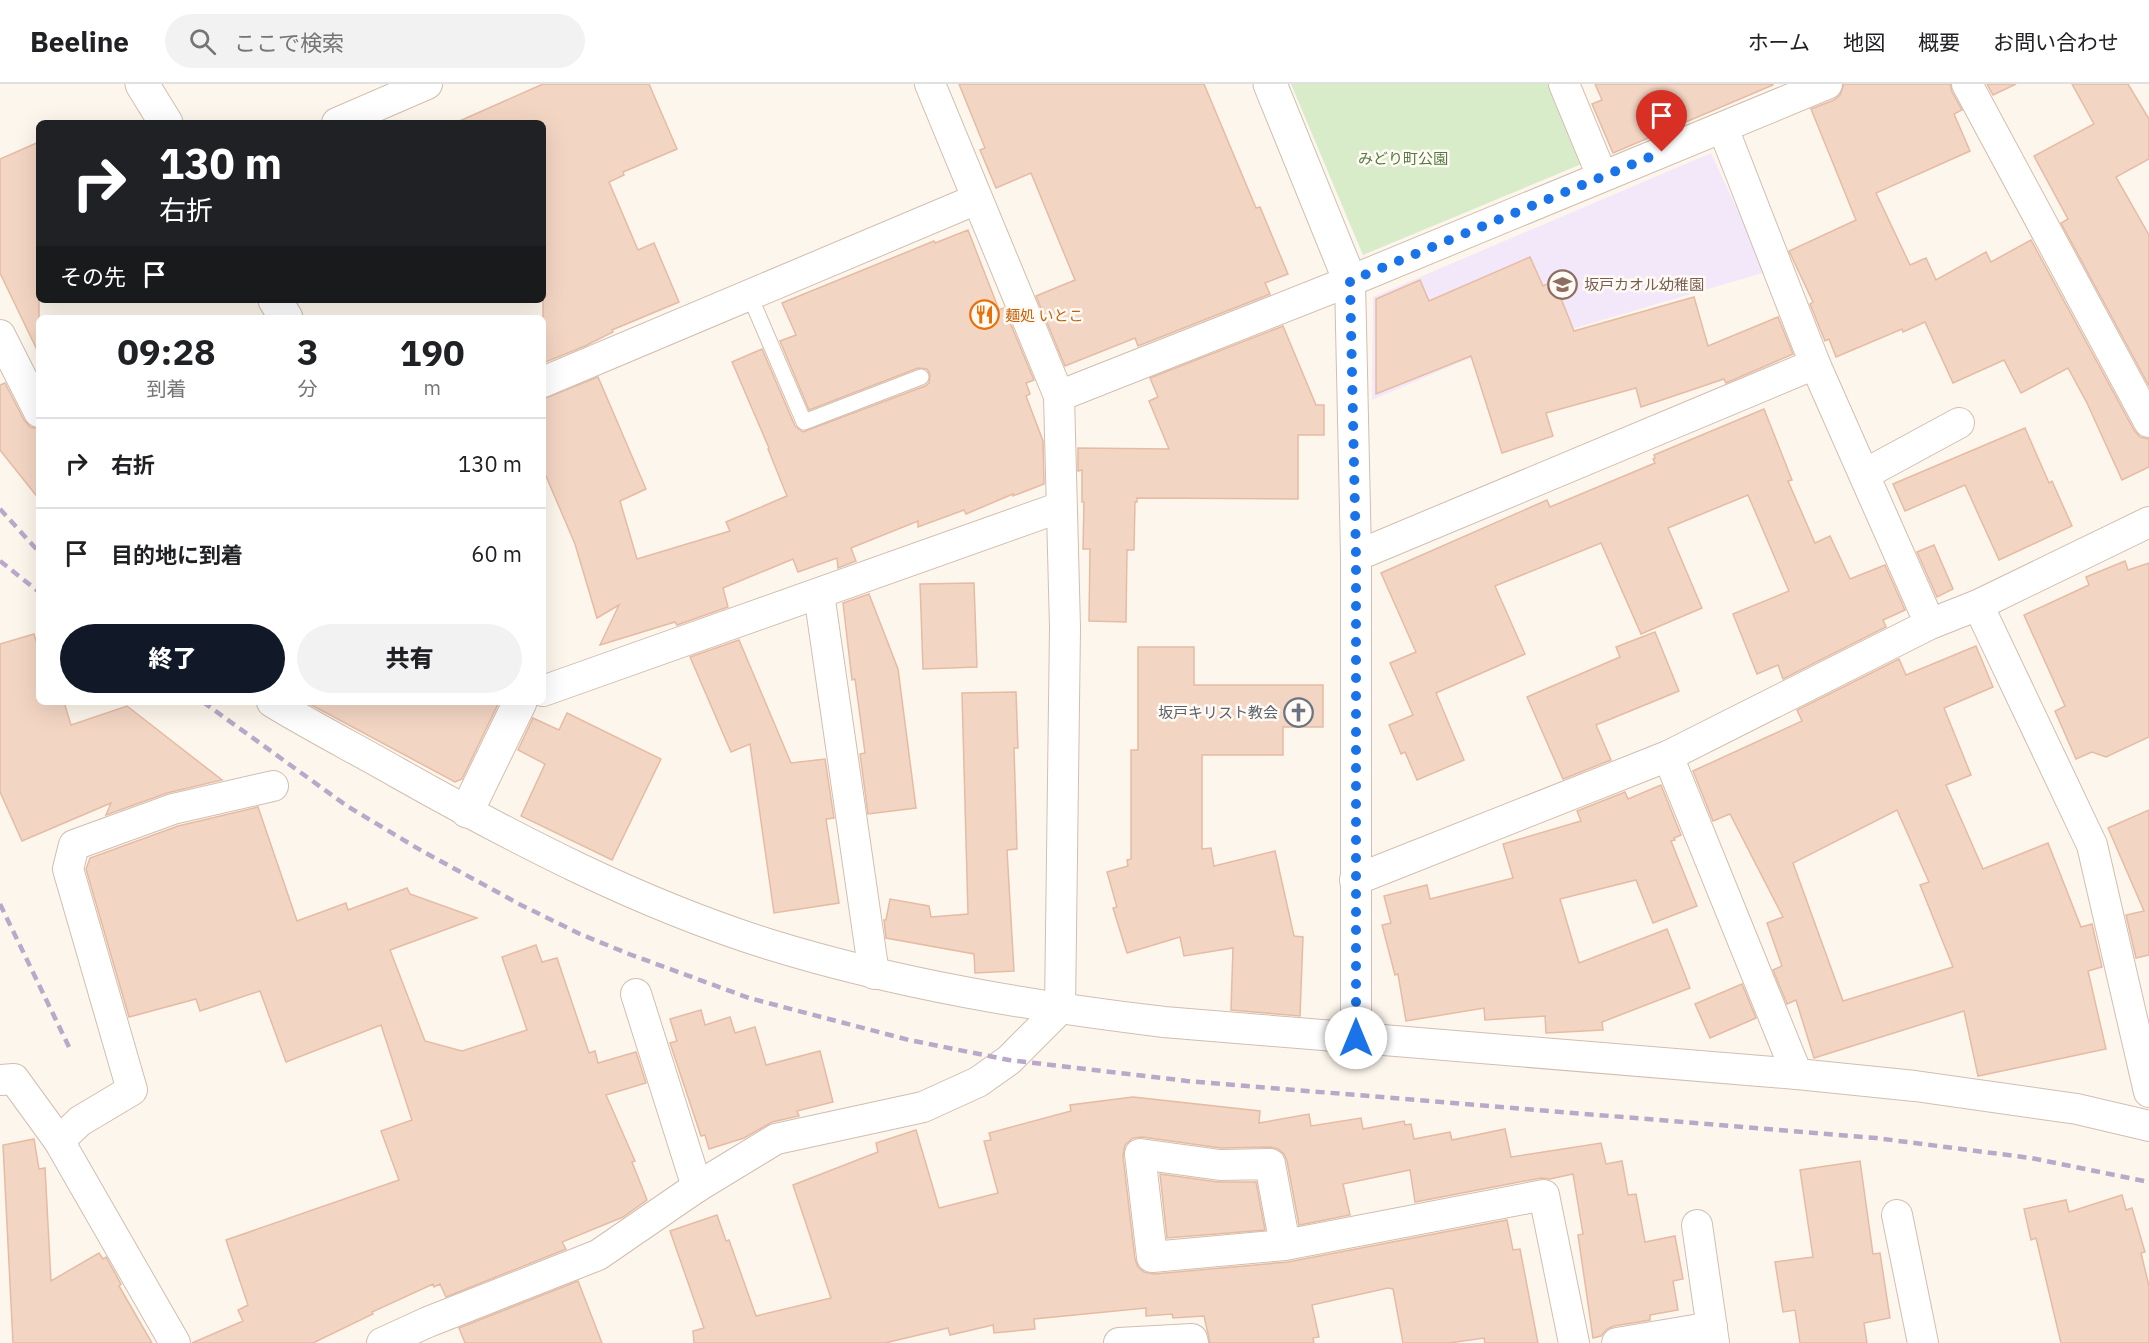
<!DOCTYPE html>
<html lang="ja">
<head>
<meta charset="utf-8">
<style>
  body { margin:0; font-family:"IBM Plex Sans","Noto Sans JP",sans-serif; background:#f2f2f2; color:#202124; height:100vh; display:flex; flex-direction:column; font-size:22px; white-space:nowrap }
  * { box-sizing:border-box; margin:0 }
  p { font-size:20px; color:#757577 }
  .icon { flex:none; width:33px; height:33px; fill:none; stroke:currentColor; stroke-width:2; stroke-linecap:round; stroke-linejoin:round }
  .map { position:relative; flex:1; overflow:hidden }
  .side { position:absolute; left:36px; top:231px; width:510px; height:390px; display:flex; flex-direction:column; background:#fff; border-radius:9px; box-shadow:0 6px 24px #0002 }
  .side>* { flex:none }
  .hud { position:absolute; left:36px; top:36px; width:510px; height:183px; border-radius:9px; box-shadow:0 6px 24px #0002; background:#202124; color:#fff; overflow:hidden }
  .pin { position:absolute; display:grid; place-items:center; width:51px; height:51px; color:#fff; margin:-62px -26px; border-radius:50% 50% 50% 0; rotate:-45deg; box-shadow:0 0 6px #0007 }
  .pin .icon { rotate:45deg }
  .me { position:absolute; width:66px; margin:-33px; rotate:0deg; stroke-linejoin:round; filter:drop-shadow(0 0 4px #0008) }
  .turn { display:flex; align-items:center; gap:21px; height:126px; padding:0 24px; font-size:27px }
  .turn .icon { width:78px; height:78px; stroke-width:2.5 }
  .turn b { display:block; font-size:42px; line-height:51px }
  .then { display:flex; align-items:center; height:57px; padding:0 24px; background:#0003; gap:12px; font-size:22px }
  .eta { display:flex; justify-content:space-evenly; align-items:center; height:102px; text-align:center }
  .eta b { font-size:36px; font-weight:800; line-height:42px }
  .cta { display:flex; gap:12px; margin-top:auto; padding:12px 24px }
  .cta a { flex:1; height:69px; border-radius:36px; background:#111827; color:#fff; font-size:24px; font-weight:800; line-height:69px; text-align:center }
  .cta a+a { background:#f2f2f2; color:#202124 }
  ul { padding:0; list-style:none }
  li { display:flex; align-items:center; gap:18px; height:90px; padding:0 24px; border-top:2px solid #e0e0e0 }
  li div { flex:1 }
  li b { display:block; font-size:22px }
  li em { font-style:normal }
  header { display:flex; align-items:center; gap:36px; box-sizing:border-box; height:84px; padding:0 30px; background:#fff; border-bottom:2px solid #e0e0e0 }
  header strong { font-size:28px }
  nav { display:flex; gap:33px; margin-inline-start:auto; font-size:21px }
  .search { width:420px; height:54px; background:#f2f2f2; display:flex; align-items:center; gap:15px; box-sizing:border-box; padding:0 21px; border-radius:33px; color:#757577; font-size:22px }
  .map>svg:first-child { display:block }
  .education { fill:#f3e8fa }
  .green { fill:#d8ecc9 }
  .building { fill:#f3d5c3; stroke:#e6bba3; stroke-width:1.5; fill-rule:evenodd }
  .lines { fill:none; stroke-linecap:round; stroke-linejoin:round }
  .service-casing { stroke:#d1beb0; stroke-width:17 }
  .minor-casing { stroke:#d1beb0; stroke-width:32 }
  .tertiary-casing { stroke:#d1beb0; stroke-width:35 }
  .service { stroke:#fff; stroke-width:15 }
  .minor { stroke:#fff; stroke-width:30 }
  .tertiary { stroke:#fff; stroke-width:33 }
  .rail { stroke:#b9a8c9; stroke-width:4.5; stroke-dasharray:9 6; stroke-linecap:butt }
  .route { stroke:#1a73e8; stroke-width:10; stroke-dasharray:0 18 }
  .labels { text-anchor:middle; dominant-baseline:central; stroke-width:5; stroke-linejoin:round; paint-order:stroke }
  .park-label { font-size:15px; fill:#537a41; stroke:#fffaf3 }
  .education-label { font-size:15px; fill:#785e54; stroke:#fffaf3; text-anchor:start }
  .food-label { font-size:15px; fill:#c56008; stroke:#fffaf3; text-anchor:start }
  .worship-label { font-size:15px; fill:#5b616d; stroke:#fffaf3; text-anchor:end }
</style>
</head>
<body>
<header>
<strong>Beeline</strong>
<div class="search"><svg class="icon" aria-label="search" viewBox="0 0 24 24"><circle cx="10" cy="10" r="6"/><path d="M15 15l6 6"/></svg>ここで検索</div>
<nav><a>ホーム</a><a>地図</a><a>概要</a><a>お問い合わせ</a></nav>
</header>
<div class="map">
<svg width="2149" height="1259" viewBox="0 0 2149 1259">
  <rect width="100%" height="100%" fill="#fdf6ec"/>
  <!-- education -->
  <path class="education" d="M 1711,69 L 1766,188 L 1463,277 L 1372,316 L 1373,213 Z"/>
  <!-- green -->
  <path class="green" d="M 1291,0 L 1551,0 L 1584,79 L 1363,171 Z"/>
  <!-- building -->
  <g class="building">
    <path d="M 543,0 L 649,0 L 677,65 L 623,88 L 624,91 L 609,98 L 638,166 L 654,159 L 679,218 L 612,246 L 613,248 L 585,262 L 543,279 L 543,39 L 455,39 Z"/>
    <path d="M 959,0 L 1204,0 L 1256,124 L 1260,123 L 1288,190 L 1265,199 L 1270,210 L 1138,262 L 1135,254 L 1065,282 L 1036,212 L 1075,196 L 1031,89 L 996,104 L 980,66 L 985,64 Z"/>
    <path d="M 1595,0 L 1773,0 L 1773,1 L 1613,69 L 1592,20 L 1602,16 Z"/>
    <path d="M 1844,0 L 1950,0 L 1952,8 L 1962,26 L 1954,30 L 1970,67 L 1876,109 L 1910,181 L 1926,174 L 1936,196 L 1986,168 L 1991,178 L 2031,156 L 2134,346 L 2140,353 L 2149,355 L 2149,383 L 2122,396 L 2087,319 L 2068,284 L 2021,309 L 2004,276 L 1953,299 L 1925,238 L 1903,248 L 1902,245 L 1836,273 L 1829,255 L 1825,257 L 1810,220 L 1813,218 L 1789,167 L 1856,136 L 1811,25 L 1834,16 L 1840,11 Z"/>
    <path d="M 1987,0 L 2016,0 L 1993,11 Z"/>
    <path d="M 2072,0 L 2128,0 L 2149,35 L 2149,75 L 2116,93 L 2149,151 L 2149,302 L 2061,139 L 2068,135 L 2034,72 L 2094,40 Z"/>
    <path d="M 39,58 L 39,270 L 0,189 L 0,75 Z"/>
    <path d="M 968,146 L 999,226 L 1004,224 L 1034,296 L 1026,299 L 1030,310 L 1026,312 L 1043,357 L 1044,400 L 1013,412 L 1013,410 L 966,430 L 964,426 L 918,443 L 918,437 L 851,464 L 856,477 L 838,484 L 837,474 L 798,488 L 793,475 L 723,504 L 728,523 L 677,541 L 675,538 L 600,561 L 619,521 L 597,534 L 575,460 L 543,385 L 543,315 L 598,293 L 646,405 L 620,417 L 637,475 L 730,447 L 726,438 L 787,412 L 768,365 L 769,364 L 732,278 L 762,265 L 795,342 L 803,348 L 925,302 L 929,299 L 930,290 L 927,285 L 918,284 L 809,326 L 780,257 L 796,251 L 782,219 L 934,157 L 935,159 Z"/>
    <path d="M 1530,173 L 1543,202 L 1554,197 L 1574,247 L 1694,213 L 1708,262 L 1778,233 L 1793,270 L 1726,299 L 1724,295 L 1641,323 L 1636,304 L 1546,329 L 1553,352 L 1502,369 L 1471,272 L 1376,310 L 1376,215 L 1420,196 L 1429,217 Z"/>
    <path d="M 1283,242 L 1316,321 L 1324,321 L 1324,351 L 1298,351 L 1298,415 L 1137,414 L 1137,418 L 1135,418 L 1134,466 L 1127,466 L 1126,538 L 1089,537 L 1090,465 L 1083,465 L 1084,418 L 1082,418 L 1082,386 L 1078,387 L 1078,364 L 1169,365 L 1149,317 L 1158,313 L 1150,294 Z"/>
    <path d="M 5,299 L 24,336 L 30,343 L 39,345 L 39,415 L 0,366 L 0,301 Z"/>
    <path d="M 1764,325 L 1792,396 L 1788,397 L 1815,459 L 1830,452 L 1850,495 L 1885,481 L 1905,526 L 1883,536 L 1886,543 L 1783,595 L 1778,581 L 1757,590 L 1733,530 L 1789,507 L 1748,411 L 1668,444 L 1702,524 L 1641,550 L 1601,459 L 1495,502 L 1525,570 L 1436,609 L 1464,676 L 1417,696 L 1405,668 L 1401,670 L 1389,641 L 1413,631 L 1390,579 L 1416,568 L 1381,489 L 1547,416 L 1550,423 L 1655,379 L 1653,375 L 1655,374 L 1654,371 Z"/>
    <path d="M 2025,344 L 2049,399 L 2052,397 L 2072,442 L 1999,476 L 1965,401 L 1905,427 L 1893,400 Z"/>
    <path d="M 1934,461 L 1953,505 L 1937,513 L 1917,468 Z"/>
    <path d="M 2125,477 L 2128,486 L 2149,479 L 2149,653 L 2106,673 L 2092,668 L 2076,675 L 2055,627 L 2065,622 L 2024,531 L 2089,501 L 2086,493 Z"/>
    <path d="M 974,499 L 977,583 L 923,585 L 920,500 Z"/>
    <path d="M 869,510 L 898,585 L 916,724 L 868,730 L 860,670 L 865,669 L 855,595 L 852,596 L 843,519 Z"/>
    <path d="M 1655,548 L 1679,607 L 1596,641 L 1611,676 L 1563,695 L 1527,613 L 1620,573 L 1616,563 Z"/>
    <path d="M 34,550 L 39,568 L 39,618 L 64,618 L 71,641 L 127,622 L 222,696 L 167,709 L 106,731 L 111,719 L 22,757 L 0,708 L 0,560 Z"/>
    <path d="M 739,556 L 791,679 L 825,675 L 834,734 L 826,735 L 839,819 L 774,829 L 750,660 L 731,668 L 690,573 Z"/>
    <path d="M 1976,562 L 1993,603 L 1944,624 L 1971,691 L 1946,701 L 1983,785 L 2048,759 L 2081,843 L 2092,840 L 2102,883 L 2088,887 L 2106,965 L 1978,992 L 1964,927 L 1814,974 L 1796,916 L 1787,920 L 1773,886 L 1782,882 L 1767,839 L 1783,833 L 1730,730 L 1713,737 L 1693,687 L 1802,637 L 1797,626 L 1899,575 L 1906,591 ZM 1897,726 L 1929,798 L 1920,801 L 1953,883 L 1843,917 L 1793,779 Z"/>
    <path d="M 1138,563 L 1194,563 L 1194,601 L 1323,601 L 1323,643 L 1283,643 L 1283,671 L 1202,671 L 1202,765 L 1211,764 L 1214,782 L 1275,767 L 1294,852 L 1303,853 L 1300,932 L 1231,926 L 1233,864 L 1184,872 L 1180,853 L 1127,869 L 1113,824 L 1117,823 L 1107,788 L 1128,782 L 1127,776 L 1131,775 L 1131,666 L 1138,666 Z"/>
    <path d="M 1016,608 L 1018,664 L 1014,664 L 1017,765 L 1007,766 L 1014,887 L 975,889 L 974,870 L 886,854 L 884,836 L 886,836 L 890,815 L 929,822 L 931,833 L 968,830 L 962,609 Z"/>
    <path d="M 306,618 L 499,618 L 462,695 L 455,698 Z"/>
    <path d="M 567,629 L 661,675 L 612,776 L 521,732 L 545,680 L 518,666 L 533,634 L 559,646 Z"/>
    <path d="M 1661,701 L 1681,751 L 1674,754 L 1675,756 L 1671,757 L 1697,822 L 1653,839 L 1636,796 L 1560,815 L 1579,879 L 1667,845 L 1690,904 L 1602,938 L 1603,946 L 1546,949 L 1545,932 L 1485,936 L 1484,924 L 1406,937 L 1398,890 L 1395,891 L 1382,841 L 1391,839 L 1384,812 L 1427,801 L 1430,815 L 1513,794 L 1503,760 L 1581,737 L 1577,727 L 1625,708 L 1628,715 Z"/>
    <path d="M 258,723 L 297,837 L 346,819 L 348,826 L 407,804 L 410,810 L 477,834 L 390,866 L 425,957 L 462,967 L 527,946 L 502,873 L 536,861 L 542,878 L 557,874 L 589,969 L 595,967 L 598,979 L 636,968 L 646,999 L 606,1011 L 635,1077 L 632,1078 L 647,1116 L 623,1133 L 562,1158 L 566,1165 L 446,1213 L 440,1200 L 434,1203 L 433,1200 L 372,1228 L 373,1230 L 313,1259 L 192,1259 L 243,1237 L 238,1226 L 248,1221 L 226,1156 L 399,1096 L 381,1047 L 412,1036 L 381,941 L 286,978 L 260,907 L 200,927 L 196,915 L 129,933 L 86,785 L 90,774 L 178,742 Z"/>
    <path d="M 2149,726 L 2149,871 L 2136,874 L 2126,831 L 2144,827 L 2108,744 Z"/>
    <path d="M 1742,900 L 1756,934 L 1710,954 L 1695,920 Z"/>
    <path d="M 701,926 L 705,941 L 730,933 L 735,949 L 755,943 L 766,981 L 820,967 L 833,1018 L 797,1027 L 799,1032 L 772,1038 L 744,1054 L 709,1065 L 705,1051 L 701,1052 L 670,959 L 677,957 L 670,935 Z"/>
    <path d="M 1133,1013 L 1260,1027 L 1259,1039 L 1309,1030 L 1311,1042 L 1361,1034 L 1363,1045 L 1404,1037 L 1405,1041 L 1411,1040 L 1414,1055 L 1450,1048 L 1452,1056 L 1505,1045 L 1511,1073 L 1601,1059 L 1606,1080 L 1622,1077 L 1628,1111 L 1636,1110 L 1645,1158 L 1675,1152 L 1683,1195 L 1673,1197 L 1678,1226 L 1650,1231 L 1650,1236 L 1614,1242 L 1607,1245 L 1601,1252 L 1593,1254 L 1578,1151 L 1583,1150 L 1573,1090 L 1550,1095 L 1541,1094 L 1415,1118 L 1410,1086 L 1343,1100 L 1350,1131 L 1299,1141 L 1287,1077 L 1284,1070 L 1278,1065 L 1270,1063 L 1221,1064 L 1142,1053 L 1133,1054 L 1125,1061 L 1123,1072 L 1135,1175 L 1138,1183 L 1144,1188 L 1154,1190 L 1288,1178 L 1507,1136 L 1513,1166 L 1520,1165 L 1538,1259 L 1485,1259 L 1484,1254 L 1449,1259 L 1403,1259 L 1393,1205 L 1388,1204 L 1312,1221 L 1319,1253 L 1313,1254 L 1314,1259 L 1210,1259 L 1204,1232 L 1173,1234 L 1172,1230 L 1146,1232 L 1146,1224 L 1034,1235 L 1035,1245 L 994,1249 L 993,1241 L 950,1251 L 948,1244 L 885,1259 L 694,1259 L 693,1247 L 704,1244 L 670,1147 L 717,1131 L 726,1157 L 729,1156 L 756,1232 L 831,1214 L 793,1101 L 878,1068 L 876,1059 L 916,1046 L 939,1124 L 998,1109 L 984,1057 L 991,1056 L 989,1049 L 1071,1027 L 1070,1021 Z"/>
    <path d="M 34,1055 L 39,1085 L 45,1084 L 51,1197 L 99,1169 L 103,1175 L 106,1173 L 121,1200 L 119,1202 L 152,1259 L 13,1259 L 3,1061 Z"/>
    <path d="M 1860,1077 L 1873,1170 L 1880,1169 L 1890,1234 L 1864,1239 L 1867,1259 L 1800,1259 L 1795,1226 L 1783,1228 L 1775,1178 L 1813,1173 L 1800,1086 Z"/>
    <path d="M 1160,1090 L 1218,1098 L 1256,1098 L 1265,1146 L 1167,1154 Z"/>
    <path d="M 2122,1111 L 2126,1126 L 2132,1124 L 2145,1168 L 2141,1169 L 2149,1202 L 2149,1259 L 2061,1259 L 2036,1154 L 2031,1156 L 2024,1125 L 2066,1116 L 2069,1128 Z"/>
    <path d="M 578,1197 L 602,1259 L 465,1259 L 459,1244 Z"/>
  </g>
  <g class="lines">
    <defs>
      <path id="service" d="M 749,210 L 804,338 L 921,293"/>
      <g id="minor">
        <path d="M 1564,0 L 1602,92"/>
        <path d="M 1967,0 L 2149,338"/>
        <path d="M 337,39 L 427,0"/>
        <path d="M 1723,44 L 1815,280 L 1930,540"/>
        <path d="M 1350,197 L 1356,472 L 1356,954"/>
        <path d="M 0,251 L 39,328"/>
        <path d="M 543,298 L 977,115"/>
        <path d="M 1059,312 L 1350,197 L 1827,0"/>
        <path d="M 1865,390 L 1959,339"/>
        <path d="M 1356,472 L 1815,280"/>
        <path d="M 819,510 L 874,890"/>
        <path d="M 1978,521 L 2092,761 L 2149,1008"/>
        <path d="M 543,607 L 1061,423"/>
        <path d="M 272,618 C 313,643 356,665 398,689 C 517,756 638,819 768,860 C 897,900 1031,922 1164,938 L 1797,990 L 1915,1002 L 2077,1025 L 2149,1042"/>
        <path d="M 1668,672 L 1797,990"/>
        <path d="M 1355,796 L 1668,672 L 1930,540 L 1978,521 L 2149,438"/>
        <path d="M 636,910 L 697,1103"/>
        <path d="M 0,996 L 14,995 L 59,1057 L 175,1259"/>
        <path d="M 59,1057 L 80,1037 L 132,1006 L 68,785 L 74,761 L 173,725 L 273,702"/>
        <path d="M 1897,1131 L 1923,1259"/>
        <path d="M 1697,1141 L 1714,1259"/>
        <path d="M 1285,1161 L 1270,1080 L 1220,1081 L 1140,1070 L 1152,1173 L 1285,1161 L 1544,1111 L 1574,1259"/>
        <path d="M 382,1259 L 428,1238 L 598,1171 L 697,1103 L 776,1055 L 923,1023 L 978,998 L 1009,976 L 1060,925 L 1065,544 L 1059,312 L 930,0"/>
        <path d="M 1119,1259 L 1192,1255 L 1193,1259"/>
        <path d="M 1617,1259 L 1712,1243"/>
      </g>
      <g id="tertiary">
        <path d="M 142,0 L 166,39"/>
        <path d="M 1270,0 L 1350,197"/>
        <path d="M 275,216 L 286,234"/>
        <path d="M 467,727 L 520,618"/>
      </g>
    </defs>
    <!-- service casing -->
    <use href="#service" class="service-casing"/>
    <!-- minor casing -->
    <use href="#minor" class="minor-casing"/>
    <!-- tertiary casing -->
    <use href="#tertiary" class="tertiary-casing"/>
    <!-- service -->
    <use href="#service" class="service"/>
    <!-- minor -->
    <use href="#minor" class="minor"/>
    <!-- tertiary -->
    <use href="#tertiary" class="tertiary"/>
    <!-- rail -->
    <g class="rail">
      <path d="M 0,425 L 39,468"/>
      <path d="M 0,477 L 39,508"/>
      <path d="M 203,618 L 347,722 L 422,767 L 521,821 L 580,850 L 629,870 L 749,914 L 909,956 L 1009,976 L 1187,997 L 1876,1054 L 2031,1074 L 2149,1098"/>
      <path d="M 0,820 L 69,963"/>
    </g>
  </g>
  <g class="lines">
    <!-- route -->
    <path class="route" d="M 1356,954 L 1356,472 L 1350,197 L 1662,68"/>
  </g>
  <!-- icons -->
  <defs>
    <symbol id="school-ring" viewBox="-11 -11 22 22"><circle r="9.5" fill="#fffaf3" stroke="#8d6e63" stroke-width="1.5"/><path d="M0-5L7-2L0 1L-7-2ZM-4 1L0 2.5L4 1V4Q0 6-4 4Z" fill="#8d6e63"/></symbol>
    <symbol id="restaurant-ring" viewBox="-11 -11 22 22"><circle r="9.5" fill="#fffaf3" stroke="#e8710a" stroke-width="1.5"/><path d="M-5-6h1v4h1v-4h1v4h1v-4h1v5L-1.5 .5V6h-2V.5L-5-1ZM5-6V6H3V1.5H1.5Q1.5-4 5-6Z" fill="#e8710a"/></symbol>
    <symbol id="church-ring" viewBox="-11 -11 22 22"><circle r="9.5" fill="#fffaf3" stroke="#6b7280" stroke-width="1.5"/><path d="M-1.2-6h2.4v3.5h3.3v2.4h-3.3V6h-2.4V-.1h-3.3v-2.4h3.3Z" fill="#6b7280"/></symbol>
  </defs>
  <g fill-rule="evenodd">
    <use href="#school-ring" x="1546" y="184" width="33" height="33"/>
    <use href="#restaurant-ring" x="968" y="214" width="33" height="33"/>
    <use href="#church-ring" x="1282" y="612" width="33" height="33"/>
  </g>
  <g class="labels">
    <!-- park labels -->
    <g class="park-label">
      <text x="1403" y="74">みどり町公園</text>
    </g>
    <!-- education labels -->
    <g class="education-label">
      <text x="1584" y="200">坂戸カオル幼稚園</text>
    </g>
    <!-- food labels -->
    <g class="food-label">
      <text x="1005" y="231">麺処 いとこ</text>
    </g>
    <!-- worship labels -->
    <g class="worship-label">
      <text x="1278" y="628">坂戸キリスト教会</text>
    </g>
  </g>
</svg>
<div class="pin" style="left:1662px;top:68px;background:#d93025"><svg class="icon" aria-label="arrive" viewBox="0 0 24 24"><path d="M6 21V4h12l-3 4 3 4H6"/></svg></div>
<svg class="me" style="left:1356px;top:954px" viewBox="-20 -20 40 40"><circle r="19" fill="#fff"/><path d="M0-13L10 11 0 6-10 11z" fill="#1a73e8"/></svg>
<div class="hud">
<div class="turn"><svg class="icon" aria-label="right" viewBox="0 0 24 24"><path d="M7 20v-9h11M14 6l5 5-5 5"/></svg><div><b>130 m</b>右折</div></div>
<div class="then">その先<svg class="icon" aria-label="arrive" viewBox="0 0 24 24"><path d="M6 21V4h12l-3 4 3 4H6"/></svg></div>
</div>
<section class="side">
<div class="eta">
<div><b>09:28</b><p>到着</p></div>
<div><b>3</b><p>分</p></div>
<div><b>190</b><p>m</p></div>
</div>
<ul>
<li><svg class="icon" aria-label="right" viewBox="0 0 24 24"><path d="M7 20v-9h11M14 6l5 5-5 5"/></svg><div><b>右折</b></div><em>130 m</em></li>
<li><svg class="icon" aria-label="arrive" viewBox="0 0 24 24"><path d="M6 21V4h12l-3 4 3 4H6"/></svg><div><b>目的地に到着</b></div><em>60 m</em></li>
</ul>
<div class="cta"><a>終了</a><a>共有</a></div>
</section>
</div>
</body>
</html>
